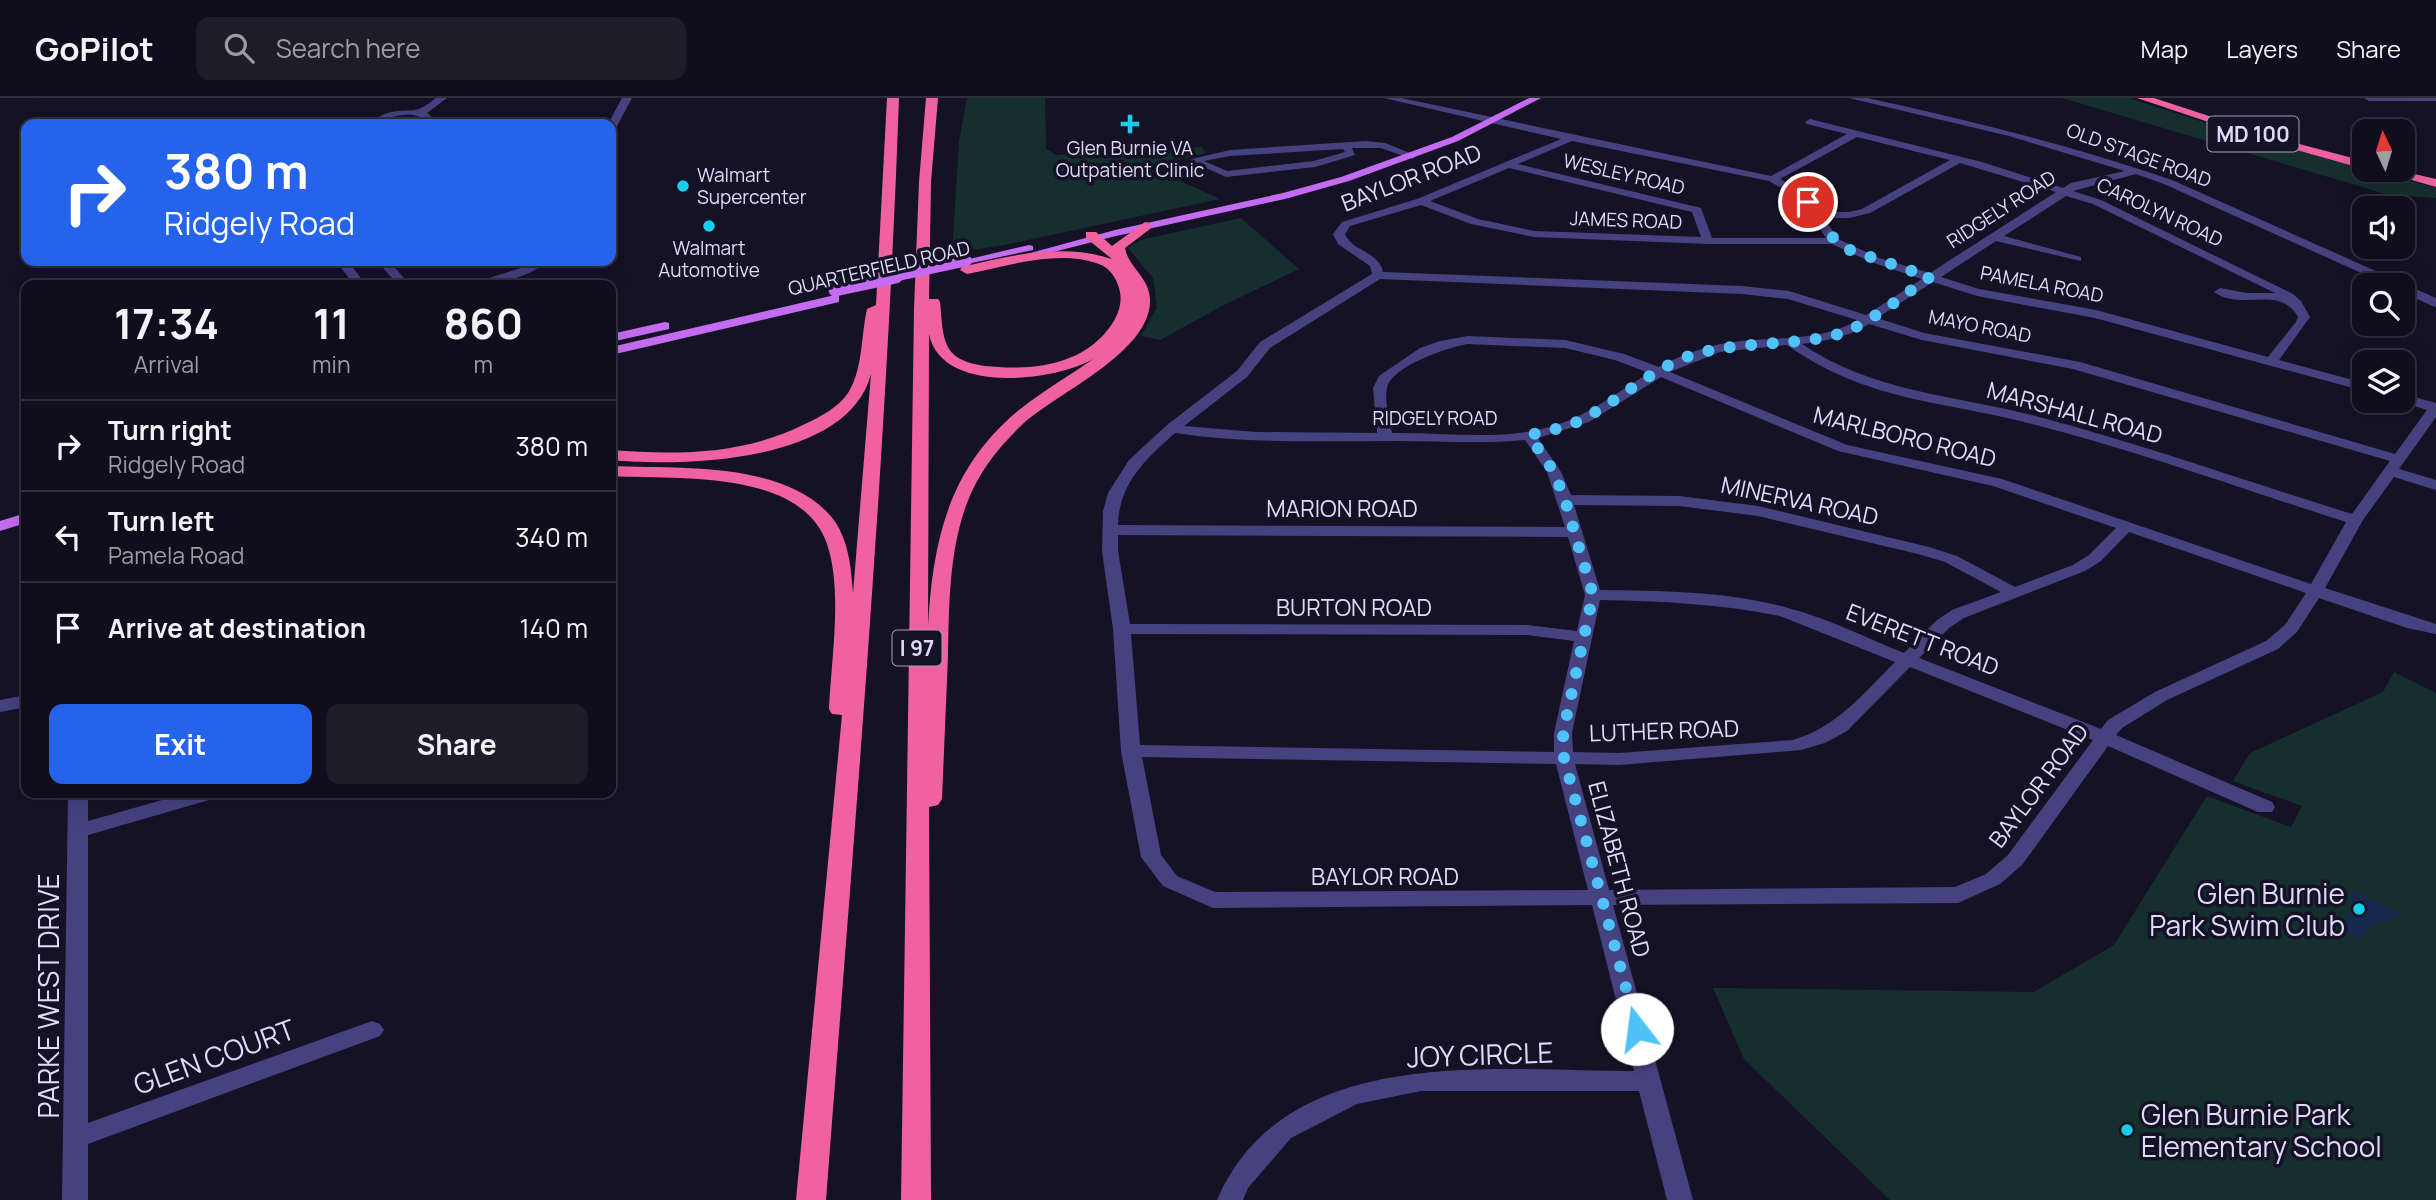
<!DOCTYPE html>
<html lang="en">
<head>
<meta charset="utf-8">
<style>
  body { margin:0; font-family:Manrope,sans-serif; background:#1e1c29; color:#f1f3f6; height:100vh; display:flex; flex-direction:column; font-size:26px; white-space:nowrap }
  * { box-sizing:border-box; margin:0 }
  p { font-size:23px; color:#9c9ca3 }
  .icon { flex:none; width:38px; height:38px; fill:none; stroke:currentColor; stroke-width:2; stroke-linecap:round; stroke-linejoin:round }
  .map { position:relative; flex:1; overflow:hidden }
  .side { position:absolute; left:21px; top:182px; width:595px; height:518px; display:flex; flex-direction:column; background:#100e1c; border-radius:14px; box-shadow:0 7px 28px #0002,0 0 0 2px #302e3b }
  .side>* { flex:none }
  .guide { position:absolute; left:21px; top:21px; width:595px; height:147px; border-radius:14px; box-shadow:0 7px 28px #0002,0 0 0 2px #302e3b; background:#2563eb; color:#fff; overflow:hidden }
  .needle { width:46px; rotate:356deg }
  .buttons { position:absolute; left:2352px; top:21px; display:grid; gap:14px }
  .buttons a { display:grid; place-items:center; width:63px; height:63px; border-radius:14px; background:#100e1c; box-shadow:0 7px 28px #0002,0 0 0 2px #302e3b; font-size:35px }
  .pin { position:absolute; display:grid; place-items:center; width:60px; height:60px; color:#fff; margin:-30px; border:4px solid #fff; border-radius:50%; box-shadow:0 2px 7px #0007 }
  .me { position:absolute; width:77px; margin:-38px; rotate:345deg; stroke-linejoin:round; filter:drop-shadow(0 0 5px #0008) }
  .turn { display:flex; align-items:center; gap:24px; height:147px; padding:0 28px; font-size:32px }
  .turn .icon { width:91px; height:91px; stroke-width:2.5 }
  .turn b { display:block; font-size:49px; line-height:60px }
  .eta { display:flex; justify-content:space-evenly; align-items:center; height:119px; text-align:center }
  .eta b { font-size:42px; font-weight:700; line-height:49px }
  .action { display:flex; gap:14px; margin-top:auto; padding:14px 28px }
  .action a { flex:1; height:80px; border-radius:14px; background:#2563eb; color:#fff; font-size:28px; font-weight:700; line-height:80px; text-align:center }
  .action a+a { background:#1e1c29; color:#f1f3f6 }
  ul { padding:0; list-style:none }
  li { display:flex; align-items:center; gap:21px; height:91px; padding:0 28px; border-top:2px solid #302e3b }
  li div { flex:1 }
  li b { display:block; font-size:26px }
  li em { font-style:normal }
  header { display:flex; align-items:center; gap:42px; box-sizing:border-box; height:98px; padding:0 35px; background:#100e1c; border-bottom:2px solid #302e3b }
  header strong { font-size:33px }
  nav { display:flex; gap:38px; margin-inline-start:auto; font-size:24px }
  .search { width:490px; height:63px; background:#1e1c29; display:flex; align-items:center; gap:18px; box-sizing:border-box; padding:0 24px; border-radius:14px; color:#9c9ca3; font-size:26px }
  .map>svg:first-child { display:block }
  .green { fill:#152f2f }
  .water { fill:#16294c }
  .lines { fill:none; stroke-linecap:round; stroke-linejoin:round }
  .minor { fill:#464280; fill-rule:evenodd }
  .major { fill:#c46cf1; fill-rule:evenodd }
  .highway { fill:#f061a0; fill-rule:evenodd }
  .major-bridge-far1 { stroke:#c46cf1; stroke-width:10 }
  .major-bridge { stroke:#c46cf1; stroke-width:13 }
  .route { stroke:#4fc3f7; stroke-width:12; stroke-dasharray:0 21.6 }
  .poi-dot { fill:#19cce9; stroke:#161226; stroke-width:2.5 }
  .labels { text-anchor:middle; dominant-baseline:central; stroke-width:7; stroke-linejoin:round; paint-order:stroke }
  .far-poi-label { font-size:19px; fill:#dfdafb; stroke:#161226 }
  .far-street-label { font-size:19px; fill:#dfdafb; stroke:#161226 }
  .shield { fill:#161226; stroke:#a39ebb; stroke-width:2 }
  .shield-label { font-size:21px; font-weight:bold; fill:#dfdafb }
  .street-label { font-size:23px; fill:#dfdafb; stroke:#161226 }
  .near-poi-label { font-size:28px; fill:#dfdafb; stroke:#161226; text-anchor:end }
  .near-street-label { font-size:28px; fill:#dfdafb; stroke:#161226 }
</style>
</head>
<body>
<header>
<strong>GoPilot</strong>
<div class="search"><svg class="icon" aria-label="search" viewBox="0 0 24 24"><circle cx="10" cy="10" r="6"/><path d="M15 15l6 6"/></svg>Search here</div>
<nav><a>Map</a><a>Layers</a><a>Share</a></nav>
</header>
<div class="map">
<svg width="2436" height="1102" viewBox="0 0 2436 1102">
  <rect width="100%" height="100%" fill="#161226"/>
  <!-- green -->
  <g class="green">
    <path d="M 967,0 L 1045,0 L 1046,51 L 1057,57 L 1202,49 L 1205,55 L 1152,70 L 1220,101 L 1004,147 L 952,155 L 959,44 Z"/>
    <path d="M 2062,0 L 2129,0 L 2249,39 L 2436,90 L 2436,100 L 2389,97 Z"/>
    <path d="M 1241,120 L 1299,171 L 1222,208 L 1160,242 L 1141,238 L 1157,209 L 1153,180 L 1128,150 L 1140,142 Z"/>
    <path d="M 2394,574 L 2436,595 L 2436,1102 L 1890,1102 L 1744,961 L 1713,890 L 2034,894 L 2114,847 L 2207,698 L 2291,729 L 2302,708 L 2233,683 L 2250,655 L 2383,594 Z"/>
  </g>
  <!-- water -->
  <path class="water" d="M 2354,793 L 2403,817 L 2372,828 L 2360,842 L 2336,829 L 2348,819 Z"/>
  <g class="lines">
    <!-- minor -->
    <g class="minor">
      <path d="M 436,0 L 447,0 L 427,15 L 431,18 L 425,24 L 404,26 L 420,19 C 408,14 397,17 386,22 L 387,26 L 377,26 L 376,21 C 393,8 408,16 421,10 C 426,8 432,3 436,0 Z"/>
      <path d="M 622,0 L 632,0 L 616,30 L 611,33 L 611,26 L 608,26 Z"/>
      <path d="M 1384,0 L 1401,0 L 1771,78 L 1847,36 L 1807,26 L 1805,24 L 1810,21 L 1982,64 L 2063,90 L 2071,85 L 2125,73 L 2009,38 L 1849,0 L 1867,0 C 1970,22 2072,48 2172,82 L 2436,200 L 2436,209 L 2432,208 L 2403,194 L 2403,187 L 2388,187 L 2164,86 L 2136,76 L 2073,93 L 2101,102 L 2293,196 L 2301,203 L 2310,219 L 2279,262 L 2364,285 L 2364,293 L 2095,220 L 1977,198 L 1933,184 L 1877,220 L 1924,235 L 2080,264 L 2395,356 L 2427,312 L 2398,303 L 2403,303 L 2403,296 L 2436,305 L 2436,319 L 2399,371 L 2436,382 L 2436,392 L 2394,379 L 2363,422 L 2325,490 L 2436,526 L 2436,536 L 2407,530 L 2319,500 L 2297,534 L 2278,551 L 2167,602 L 2122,630 L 2116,637 L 2272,704 L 2275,709 L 2272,714 L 2258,714 L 2108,648 L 2022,767 L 2000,786 L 1958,805 L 1613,807 L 1693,1102 L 1667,1102 L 1639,993 L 1421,993 L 1357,1006 L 1291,1040 L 1248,1090 L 1243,1102 L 1217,1102 C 1285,944 1495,973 1634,973 L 1592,807 L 1213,810 L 1163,788 L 1141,759 L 1121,653 L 1113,531 L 1102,453 L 1103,413 L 1108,395 L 1129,362 L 1167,327 L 1237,273 L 1260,244 L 1372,176 L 1370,168 L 1338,146 L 1333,136 L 1342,124 L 1417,101 L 1561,41 ZM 1857,39 L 1950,62 L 1862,111 L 1849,114 L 1820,114 C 1809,98 1797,90 1780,81 ZM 1572,43 L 1769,83 C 1799,99 1808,112 1826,140 L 1712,140 L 1701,110 L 1518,66 ZM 1960,65 L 2056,94 L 1930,175 L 1879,160 L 1838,141 L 1824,120 L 1849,120 L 1870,115 ZM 1509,70 L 1692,114 L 1701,139 L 1534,133 L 1478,121 L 1430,103 ZM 2066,98 L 2093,106 L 2273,194 L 2275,195 L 2247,195 L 2220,190 L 2214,194 C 2241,214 2280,186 2298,219 L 2296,224 L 2268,259 L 2096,212 L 1979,191 L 1941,179 L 1996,143 L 2081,163 L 2081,159 L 2004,138 ZM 1421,107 L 1471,126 L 1534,139 L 1708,146 L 1832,146 L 1871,164 L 1922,181 L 1866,217 L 1789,193 L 1742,188 L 1383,174 C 1379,153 1352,154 1345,136 L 1350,128 ZM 1380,181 L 1742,196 L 1788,201 L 1857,222 C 1824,243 1779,239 1741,243 C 1712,246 1684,255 1659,269 L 1624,256 L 1565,242 L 1468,238 L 1440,243 L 1420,250 L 1379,278 L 1373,290 L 1377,335 L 1256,334 L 1184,328 L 1247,279 L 1270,250 ZM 1869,226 L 1922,242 L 2073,271 L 2390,363 L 2352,416 C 2249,384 2147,348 2043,320 C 1959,297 1875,296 1802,246 C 1825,243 1849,239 1869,226 ZM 1468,246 L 1565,250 L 1615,262 L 1649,275 C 1621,292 1595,312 1565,324 C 1510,345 1448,334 1392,335 C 1390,322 1384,303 1387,290 C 1391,268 1449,249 1468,246 ZM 1787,247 C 1868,304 1940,302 2032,326 C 2138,353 2242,391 2346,424 L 2311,486 L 2002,381 L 1847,347 L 1670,274 L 1720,254 ZM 1661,279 L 1838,353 L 1993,388 L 2116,430 L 2089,457 L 2073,467 L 2015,489 L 1957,458 L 1929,449 L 1758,408 L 1679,398 L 1571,397 L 1561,374 L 1538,340 L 1589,324 ZM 1175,335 C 1249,346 1322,343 1396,343 C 1439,343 1482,346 1525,342 L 1547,374 L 1565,429 L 1118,427 C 1119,385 1146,361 1175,335 ZM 1574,407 L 1679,408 L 1758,418 L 1918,456 L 1945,464 L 2001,494 L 1952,512 L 1937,522 L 1904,555 C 1866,540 1828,520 1788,510 C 1728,493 1662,493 1600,492 ZM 2129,434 L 2306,495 L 2285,527 L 2266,543 L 2155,594 L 2108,622 L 2101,631 L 1919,560 L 1949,530 L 1964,520 L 2085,473 L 2101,463 ZM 1118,437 L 1568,439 L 1585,497 L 1577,533 L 1527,527 L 1130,526 L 1118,453 ZM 1600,502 C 1661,503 1721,506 1780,518 L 1895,564 C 1864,595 1837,629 1793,642 L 1619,655 L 1573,654 L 1572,635 ZM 1131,536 L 1527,537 L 1574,543 L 1554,635 L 1554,654 L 1140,647 ZM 1910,569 L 2093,642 L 2008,757 L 1986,776 L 1955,789 L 1609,792 L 1575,666 L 1619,667 L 1801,652 L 1825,645 L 1847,633 ZM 1142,659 L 1556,666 L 1588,792 L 1215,794 L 1177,778 L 1161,757 Z"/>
      <path d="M 2364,0 L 2436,0 L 2436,3 L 2369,3 Z"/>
      <path d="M 1366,43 L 1385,45 L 1417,58 L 1412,61 L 1381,50 L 1352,50 L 1355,57 L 1315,69 L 1226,79 L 1188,62 L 1230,52 ZM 1343,51 L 1345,54 L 1314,63 L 1227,73 L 1204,63 L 1230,58 Z"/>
      <path d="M 336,163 L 348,163 L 366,187 L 354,187 Z"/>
      <path d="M 377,163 L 389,163 L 410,187 L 398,187 Z"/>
      <path d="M 533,163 L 547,163 C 528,181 492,188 466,187 L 521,170 Z"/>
      <path d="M 26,597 L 26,609 L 0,614 L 0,602 Z"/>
      <path d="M 68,695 L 88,695 L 88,723 L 187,695 L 219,695 L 216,700 L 88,737 L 88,1025 L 372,923 L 380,926 L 384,932 L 380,938 L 88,1046 L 88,1102 L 62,1102 Z"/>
    </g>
    <!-- major -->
    <g class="major">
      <path d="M 1529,0 L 1541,0 L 1458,43 L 1349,83 L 1285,101 L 1116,138 L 1018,163 L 1012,160 L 1115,132 L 1283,95 L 1341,79 L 1452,39 Z"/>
      <path d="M 1029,147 L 1033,148 L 1033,152 L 967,166 L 961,163 Z"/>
      <path d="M 835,197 L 839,198 L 839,204 L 611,257 L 611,249 Z"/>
      <path d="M 665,224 L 669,225 L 669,231 L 611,244 L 611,236 Z"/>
      <path d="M 26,415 L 26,425 L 0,433 L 0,423 Z"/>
    </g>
    <!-- highway -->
    <g class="highway">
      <path d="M 887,0 L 899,0 C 886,368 854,735 826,1102 L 796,1102 L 842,617 L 832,616 L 829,611 C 831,562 843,493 827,446 C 801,370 675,382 611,378 L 611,368 C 676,371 778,363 827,414 C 848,435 851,467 853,495 L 871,276 C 848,365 683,369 611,362 L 611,352 C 678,357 743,357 805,326 C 820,319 839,309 848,295 C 863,272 861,237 867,211 L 876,207 Z"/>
      <path d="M 926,0 L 938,0 L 931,84 L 929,201 L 938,201 L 940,204 C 942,219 941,238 949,251 C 959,266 982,268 998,269 C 1040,272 1087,264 1112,226 C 1119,215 1123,203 1119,190 C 1116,180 1110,170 1099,166 C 1058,151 1008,168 967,176 L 960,172 L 962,169 C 1011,157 1063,145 1112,161 L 1086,140 L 1086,134 L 1096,134 L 1112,148 L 1145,124 L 1150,125 L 1150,131 L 1125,150 C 1128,169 1149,179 1150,201 C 1152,253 1059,294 1025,324 C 1000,347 979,373 967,405 C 949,453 949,507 948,558 C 946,605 944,653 942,701 L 938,707 L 929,709 L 931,1102 L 901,1102 L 914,211 L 919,84 ZM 929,236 C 941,297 1055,284 1095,260 C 1070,277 1043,293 1019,312 C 949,370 933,441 928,528 Z"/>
      <path d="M 2137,0 L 2154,0 L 2273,39 L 2364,63 L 2364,71 L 2265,43 Z"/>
      <path d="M 2377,72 L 2397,72 L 2436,81 L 2436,89 Z"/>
    </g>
    <!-- major-bridge-far1 -->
    <path class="major-bridge-far1" d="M 888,180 L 967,163"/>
    <!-- major-bridge -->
    <path class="major-bridge" d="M 835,192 L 896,179"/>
  </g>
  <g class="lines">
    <!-- route -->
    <path class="route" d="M 1637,931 L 1564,660 L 1563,635 L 1593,497 L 1565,402 L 1554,374 L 1529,337 C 1549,333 1568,329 1585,320 C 1618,302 1647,276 1681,261 C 1732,241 1787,250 1839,236 C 1865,229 1906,195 1930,179 L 1847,151 L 1828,135 L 1808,104"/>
  </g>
  <!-- markers -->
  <g class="poi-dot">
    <path d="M1126.5 15.5h7v7h7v7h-7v7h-7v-7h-7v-7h7z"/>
    <circle cx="683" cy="88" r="7"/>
    <circle cx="709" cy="128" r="7"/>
    <circle cx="2359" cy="811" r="7"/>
    <circle cx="2127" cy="1032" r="7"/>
  </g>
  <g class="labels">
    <!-- far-poi labels -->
    <g class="far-poi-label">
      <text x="1130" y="50">Glen Burnie VA<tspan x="1130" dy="22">Outpatient Clinic</tspan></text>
      <text x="697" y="77" text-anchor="start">Walmart<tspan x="697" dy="22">Supercenter</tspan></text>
      <text x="709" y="150">Walmart<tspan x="709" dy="22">Automotive</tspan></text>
    </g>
    <!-- far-street labels -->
    <g class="far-street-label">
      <text transform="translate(2139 57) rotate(20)">OLD STAGE ROAD</text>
      <text transform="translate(1624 76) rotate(13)">WESLEY ROAD</text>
      <text transform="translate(2001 111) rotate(-33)">RIDGELY ROAD</text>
      <text transform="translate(2160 114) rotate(25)">CAROLYN ROAD</text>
      <text transform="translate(1626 122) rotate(2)">JAMES ROAD</text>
      <text transform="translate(879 170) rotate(-13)">QUARTERFIELD ROAD</text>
      <text transform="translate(2042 186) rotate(11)">PAMELA ROAD</text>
      <text transform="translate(1980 228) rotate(11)">MAYO ROAD</text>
      <text x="1435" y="320">RIDGELY ROAD</text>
    </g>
    <!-- shield labels -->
    <g class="shield">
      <rect x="2207.5" y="18.5" width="91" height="35" rx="5"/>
      <rect x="892.5" y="532.5" width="49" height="35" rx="5"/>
    </g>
    <g class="shield-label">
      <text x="2253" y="36">MD 100</text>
      <text x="917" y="550">I 97</text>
    </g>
    <!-- street labels -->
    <g class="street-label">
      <text transform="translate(1411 79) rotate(-21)">BAYLOR ROAD</text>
      <text transform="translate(2075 314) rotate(15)">MARSHALL ROAD</text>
      <text transform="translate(1905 338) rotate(14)">MARLBORO ROAD</text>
      <text transform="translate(1800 402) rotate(12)">MINERVA ROAD</text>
      <text x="1342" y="410">MARION ROAD</text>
      <text x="1354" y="509">BURTON ROAD</text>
      <text transform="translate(1923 541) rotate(21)">EVERETT ROAD</text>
      <text transform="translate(1664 632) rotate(-2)">LUTHER ROAD</text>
      <text transform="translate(2038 687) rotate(-53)">BAYLOR ROAD</text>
      <text transform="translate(1620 771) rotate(75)">ELIZABETH ROAD</text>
      <text x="1385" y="778">BAYLOR ROAD</text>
    </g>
    <!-- near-poi labels -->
    <g class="near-poi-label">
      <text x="2345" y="795">Glen Burnie<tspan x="2345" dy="32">Park Swim Club</tspan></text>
      <text x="2141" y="1016" text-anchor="start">Glen Burnie Park<tspan x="2141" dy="32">Elementary School</tspan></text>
    </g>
    <!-- near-street labels -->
    <g class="near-street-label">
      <text transform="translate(48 898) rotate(-90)">PARKE WEST DRIVE</text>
      <text transform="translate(1480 956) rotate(-2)">JOY CIRCLE</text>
      <text transform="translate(214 958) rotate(-20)">GLEN COURT</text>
    </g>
  </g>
</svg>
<div class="buttons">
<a><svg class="needle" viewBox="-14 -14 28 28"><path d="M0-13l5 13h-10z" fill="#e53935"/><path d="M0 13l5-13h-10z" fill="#9c9ca3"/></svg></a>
<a><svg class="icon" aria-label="sound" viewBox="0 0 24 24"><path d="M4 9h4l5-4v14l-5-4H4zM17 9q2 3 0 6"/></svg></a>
<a><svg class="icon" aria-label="search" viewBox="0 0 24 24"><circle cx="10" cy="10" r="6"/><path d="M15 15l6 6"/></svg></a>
<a><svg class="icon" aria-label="layers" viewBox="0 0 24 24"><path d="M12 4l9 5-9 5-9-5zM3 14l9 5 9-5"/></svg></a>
</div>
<div class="pin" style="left:1808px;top:104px;background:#d93025"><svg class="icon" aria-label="arrive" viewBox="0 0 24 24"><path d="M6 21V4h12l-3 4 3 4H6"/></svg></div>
<svg class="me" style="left:1637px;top:931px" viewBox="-20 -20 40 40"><circle r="19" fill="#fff"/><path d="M0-13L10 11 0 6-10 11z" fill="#4fc3f7"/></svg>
<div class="guide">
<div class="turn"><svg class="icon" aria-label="right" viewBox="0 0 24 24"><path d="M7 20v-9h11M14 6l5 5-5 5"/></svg><div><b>380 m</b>Ridgely Road</div></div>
</div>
<section class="side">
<div class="eta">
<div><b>17:34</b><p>Arrival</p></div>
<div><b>11</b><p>min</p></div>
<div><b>860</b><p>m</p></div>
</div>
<ul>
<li><svg class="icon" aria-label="right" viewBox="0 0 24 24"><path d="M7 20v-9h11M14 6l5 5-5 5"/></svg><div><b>Turn right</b><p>Ridgely Road</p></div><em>380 m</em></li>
<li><svg class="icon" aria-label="left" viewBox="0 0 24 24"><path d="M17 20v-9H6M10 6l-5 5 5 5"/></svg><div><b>Turn left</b><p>Pamela Road</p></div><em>340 m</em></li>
<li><svg class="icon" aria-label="arrive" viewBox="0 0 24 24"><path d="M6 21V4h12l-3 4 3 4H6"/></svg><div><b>Arrive at destination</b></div><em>140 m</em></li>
</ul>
<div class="action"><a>Exit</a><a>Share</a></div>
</section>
</div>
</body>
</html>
